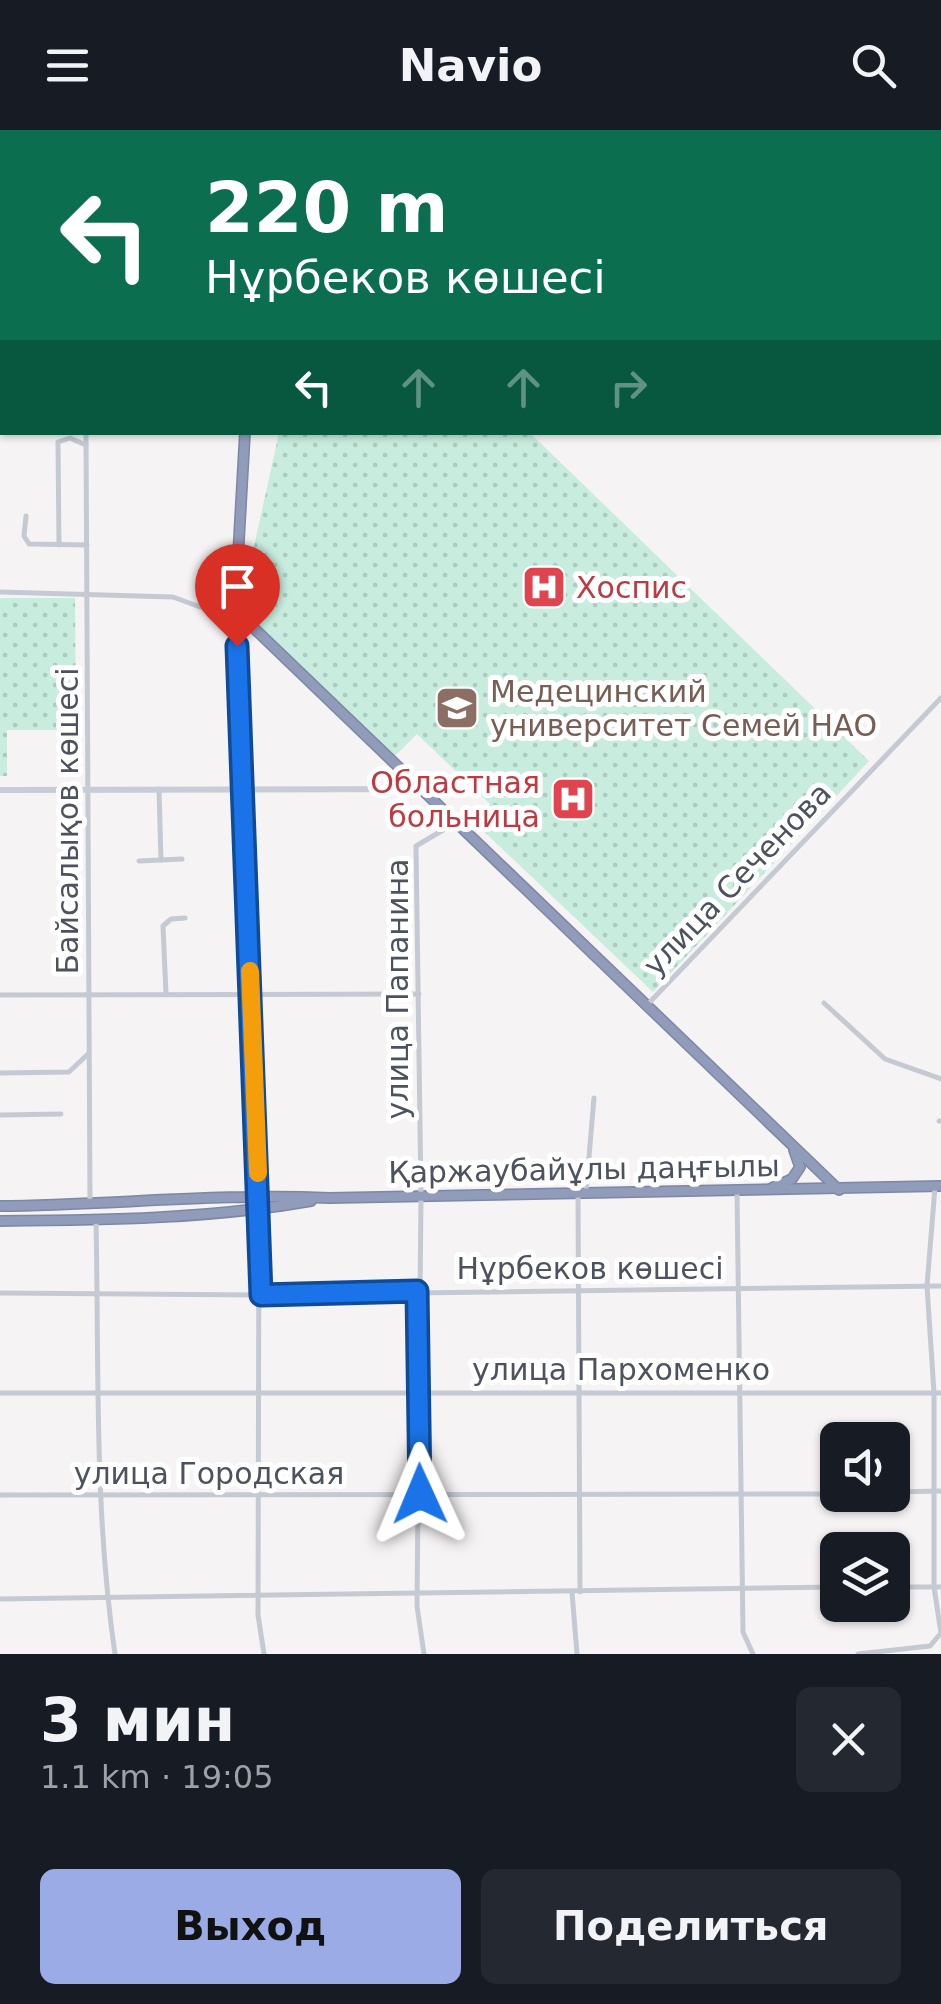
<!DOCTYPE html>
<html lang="ru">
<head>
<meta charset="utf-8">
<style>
  body { margin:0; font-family:"DejaVu Sans",sans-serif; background:#242831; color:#f1f3f6; height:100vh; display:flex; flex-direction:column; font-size:38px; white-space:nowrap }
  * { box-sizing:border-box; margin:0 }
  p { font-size:32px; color:#9ea1a6 }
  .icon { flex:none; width:55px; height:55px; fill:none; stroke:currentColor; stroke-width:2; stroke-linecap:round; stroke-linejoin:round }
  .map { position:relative; height:1524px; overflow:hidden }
  .panel { display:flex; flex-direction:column; background:#171b24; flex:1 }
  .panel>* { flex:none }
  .guide { position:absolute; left:0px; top:0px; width:942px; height:305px; box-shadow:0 2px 8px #0004; background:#0b6e4f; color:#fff; overflow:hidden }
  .controls { position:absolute; left:820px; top:1292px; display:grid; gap:20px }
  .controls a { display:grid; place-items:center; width:90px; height:90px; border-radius:15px; background:#171b24; box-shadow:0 2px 8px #0004; font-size:50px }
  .pin { position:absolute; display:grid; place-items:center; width:85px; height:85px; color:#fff; margin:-102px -42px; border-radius:50% 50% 50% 0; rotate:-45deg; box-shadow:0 0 10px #0007 }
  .pin .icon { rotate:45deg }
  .me { position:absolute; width:110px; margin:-55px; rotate:359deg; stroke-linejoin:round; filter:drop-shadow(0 0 8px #0008) }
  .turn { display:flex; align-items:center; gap:35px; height:210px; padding:0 40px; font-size:45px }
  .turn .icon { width:130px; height:130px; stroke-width:2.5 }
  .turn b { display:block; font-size:70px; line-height:85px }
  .lanes { display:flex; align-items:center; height:95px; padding:0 40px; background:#0003; justify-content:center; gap:50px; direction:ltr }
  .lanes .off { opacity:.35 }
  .round { display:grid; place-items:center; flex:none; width:105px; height:105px; border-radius:15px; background:#242831 }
  .head { display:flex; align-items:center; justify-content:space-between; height:170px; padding:0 40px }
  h1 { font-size:60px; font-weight:600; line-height:75px }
  .action { display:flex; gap:20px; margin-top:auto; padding:20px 40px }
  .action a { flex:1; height:115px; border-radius:15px; background:#9babe5; color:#111; font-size:40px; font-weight:600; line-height:115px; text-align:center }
  .action a+a { background:#242831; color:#f1f3f6 }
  header { display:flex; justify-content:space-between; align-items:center; height:130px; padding:0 40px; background:#171b24; font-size:45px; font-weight:600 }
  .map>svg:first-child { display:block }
  .cemetery { fill:url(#cemetery-stones) }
  .park { fill:url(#park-dots) }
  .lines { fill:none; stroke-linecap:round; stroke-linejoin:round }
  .highway-casing { stroke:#7c87a6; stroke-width:12 }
  .street { stroke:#c5cad2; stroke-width:5 }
  .secondary { stroke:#c8ccd8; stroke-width:6 }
  .highway { stroke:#919cbb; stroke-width:9 }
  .rail-casing { stroke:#b6b7bc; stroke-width:6 }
  .rail { stroke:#fff; stroke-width:2.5; stroke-dasharray:8; stroke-linecap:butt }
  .route-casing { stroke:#114b97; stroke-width:25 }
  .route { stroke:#1a73e8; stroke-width:18 }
  .slow { stroke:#f59e0b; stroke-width:18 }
  .labels { text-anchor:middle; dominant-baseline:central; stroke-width:10; stroke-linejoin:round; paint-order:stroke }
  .health-label { font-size:30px; fill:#be3a42; stroke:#fff; text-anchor:start }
  .education-label { font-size:30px; fill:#785e54; stroke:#fff; text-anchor:start }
  .street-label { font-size:30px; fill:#4c525e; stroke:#fff }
</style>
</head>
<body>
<header><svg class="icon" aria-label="menu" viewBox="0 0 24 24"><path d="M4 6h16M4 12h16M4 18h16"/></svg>Navio<svg class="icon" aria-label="search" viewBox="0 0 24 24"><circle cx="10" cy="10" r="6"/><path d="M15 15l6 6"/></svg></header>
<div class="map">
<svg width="941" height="1524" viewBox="0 0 941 1524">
  <defs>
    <pattern id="cemetery-stones" width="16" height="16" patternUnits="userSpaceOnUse" patternTransform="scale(2.5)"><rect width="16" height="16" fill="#c8ecde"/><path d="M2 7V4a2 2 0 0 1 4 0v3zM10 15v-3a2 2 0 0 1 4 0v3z" fill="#adccc1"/></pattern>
    <pattern id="park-dots" width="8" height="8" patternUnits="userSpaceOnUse" patternTransform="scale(2.5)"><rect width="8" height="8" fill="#c8ecde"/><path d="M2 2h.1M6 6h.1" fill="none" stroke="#adccc1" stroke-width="1.8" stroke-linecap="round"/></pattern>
  </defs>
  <rect width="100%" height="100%" fill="#f5f3f3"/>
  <!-- cemetery -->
  <path class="cemetery" d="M 164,0 L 354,0 L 351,2 Z"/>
  <!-- park -->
  <g class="park">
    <path d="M 279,303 L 530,303 L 869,631 L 653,862 L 474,692 L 490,674 L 417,604 L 392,629 L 240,480 Z"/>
    <path d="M 0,468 L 75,468 L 76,600 L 7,600 L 7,646 L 0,646 Z"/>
  </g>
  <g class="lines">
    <defs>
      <g id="highway">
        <path d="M 136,0 L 137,2"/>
        <path d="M 245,302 L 235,480 L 839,1060"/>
        <path d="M 772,1058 L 792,1049 L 800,1037 L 794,1020"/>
        <path d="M 0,1076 C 110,1075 220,1063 329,1068 L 941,1056"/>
        <path d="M 0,1091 C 104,1090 209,1089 311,1071"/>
      </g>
    </defs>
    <!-- highway casing -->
    <use href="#highway" class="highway-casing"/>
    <!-- street -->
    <g class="street">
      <path d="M 0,48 L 2,47"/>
      <path d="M 86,305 L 90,1072"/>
      <path d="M 26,386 L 24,406 L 29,414 L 87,415"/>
      <path d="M 59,415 L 58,312 L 70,308 L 86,315"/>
      <path d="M 0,462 L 173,467 L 200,477 L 235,480"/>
      <path d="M 159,659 L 161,730 L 182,729"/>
      <path d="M 139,731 L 161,730"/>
      <path d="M 166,864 L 163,796 L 171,789 L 185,788"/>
      <path d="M 0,865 L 419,864"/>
      <path d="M 824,873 L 885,929 L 941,949"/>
      <path d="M 648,874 L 941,568"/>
      <path d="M 0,943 L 69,942 L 88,924"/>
      <path d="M 0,985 L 61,984"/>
      <path d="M 939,991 L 941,991"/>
      <path d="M 586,1062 L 594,968"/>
      <path d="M 737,1062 L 743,1502 L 753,1524"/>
      <path d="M 578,1063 L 580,1462"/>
      <path d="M 259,1080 L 258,1485 L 264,1524"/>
      <path d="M 96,1090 C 99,1234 94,1381 115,1524"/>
      <path d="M 0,1163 L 261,1165 L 941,1156"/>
      <path d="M 0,1263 L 941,1263"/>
      <path d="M 892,1362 L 941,1361"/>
      <path d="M 0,1365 L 838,1364"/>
      <path d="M 892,1457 L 941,1457"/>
      <path d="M 572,1462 L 577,1524"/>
      <path d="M 0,1469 L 838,1457"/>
      <path d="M 424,1524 L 417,1476 L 421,1065 L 416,716 L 455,693"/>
      <path d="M 858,1524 L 930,1516 L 941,1503 L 934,1457 L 934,1263 L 927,1156 L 935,1057"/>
    </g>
    <!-- secondary -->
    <g class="secondary">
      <path d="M 235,482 L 259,1069"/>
      <path d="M 0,660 L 419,659"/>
    </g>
    <!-- highway -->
    <use href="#highway" class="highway"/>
    <defs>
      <g id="rail">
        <path d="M 797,0 L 800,2"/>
        <path d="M 535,2 L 538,0"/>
        <path d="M 940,146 L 941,147"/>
        <path d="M 940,164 L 941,165"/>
        <path d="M 0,166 L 2,166"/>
      </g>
    </defs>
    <!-- rail casing -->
    <use href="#rail" class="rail-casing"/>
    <!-- rail -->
    <use href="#rail" class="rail"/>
  </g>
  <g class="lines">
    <defs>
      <path id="route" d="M 237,516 L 261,1165 L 417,1161 L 420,1364"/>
    </defs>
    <!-- route casing -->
    <use href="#route" class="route-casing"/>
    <!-- route -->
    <use href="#route" class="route"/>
    <!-- slow -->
    <path class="slow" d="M 250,841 L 258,1043"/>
  </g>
  <!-- icons -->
  <defs>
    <symbol id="hospital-square" viewBox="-11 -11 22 22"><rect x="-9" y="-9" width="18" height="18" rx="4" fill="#e0444e" stroke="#fff"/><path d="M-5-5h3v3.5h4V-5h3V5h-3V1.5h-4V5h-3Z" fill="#fff"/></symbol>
    <symbol id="university-square" viewBox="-11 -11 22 22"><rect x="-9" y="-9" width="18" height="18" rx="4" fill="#8d6e63" stroke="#fff"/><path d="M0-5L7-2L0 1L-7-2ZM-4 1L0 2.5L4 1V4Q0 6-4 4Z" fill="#fff"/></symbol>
  </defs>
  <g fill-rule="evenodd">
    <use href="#hospital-square" x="519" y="432" width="50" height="50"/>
    <use href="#university-square" x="432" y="553" width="50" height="50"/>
    <use href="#hospital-square" x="548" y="644" width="50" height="50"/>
  </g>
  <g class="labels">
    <!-- health labels -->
    <g class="health-label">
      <text x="576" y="457">Хоспис</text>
      <text x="540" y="652" text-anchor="end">Областная<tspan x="540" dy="34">больница</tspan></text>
    </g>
    <!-- education labels -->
    <g class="education-label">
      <text x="490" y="561">Медецинский<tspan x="490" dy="34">университет Семей НАО</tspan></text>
    </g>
    <!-- street labels -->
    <g class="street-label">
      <text transform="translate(67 691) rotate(-90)">Байсалықов көшесі</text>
      <text transform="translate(737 749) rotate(-46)">улица Сеченова</text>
      <text transform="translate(397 859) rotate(-90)">улица Папанина</text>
      <text transform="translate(584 1039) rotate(-1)">Қаржаубайұлы даңғылы</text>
      <text x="590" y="1138">Нұрбеков көшесі</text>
      <text x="621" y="1239">улица Пархоменко</text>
      <text x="209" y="1343">улица Городская</text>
    </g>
  </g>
</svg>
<div class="controls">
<a><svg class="icon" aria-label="sound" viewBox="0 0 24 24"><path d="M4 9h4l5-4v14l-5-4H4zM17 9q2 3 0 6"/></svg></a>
<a><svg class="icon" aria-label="layers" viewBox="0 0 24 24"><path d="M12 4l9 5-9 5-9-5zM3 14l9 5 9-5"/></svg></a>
</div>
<div class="pin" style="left:237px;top:516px;background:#d93025"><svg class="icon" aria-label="arrive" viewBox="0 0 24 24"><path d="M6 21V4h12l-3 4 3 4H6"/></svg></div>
<svg class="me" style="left:420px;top:1364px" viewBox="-20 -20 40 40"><path d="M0-17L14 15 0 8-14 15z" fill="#1a73e8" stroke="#fff" stroke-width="4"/></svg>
<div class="guide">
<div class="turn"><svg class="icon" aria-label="left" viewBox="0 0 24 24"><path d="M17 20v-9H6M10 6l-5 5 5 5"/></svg><div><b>220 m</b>Нұрбеков көшесі</div></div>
<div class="lanes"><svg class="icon" aria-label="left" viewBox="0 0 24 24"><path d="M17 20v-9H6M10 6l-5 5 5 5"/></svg><svg class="icon off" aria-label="ahead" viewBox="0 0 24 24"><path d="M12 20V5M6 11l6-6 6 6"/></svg><svg class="icon off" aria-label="ahead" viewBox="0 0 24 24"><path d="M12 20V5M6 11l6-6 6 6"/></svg><svg class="icon off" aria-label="right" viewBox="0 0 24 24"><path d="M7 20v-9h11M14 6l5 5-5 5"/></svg></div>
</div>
</div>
<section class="panel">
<div class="head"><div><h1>3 мин</h1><p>1.1 km · 19:05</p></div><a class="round"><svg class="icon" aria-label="close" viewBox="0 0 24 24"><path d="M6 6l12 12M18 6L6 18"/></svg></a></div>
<div class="action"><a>Выход</a><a>Поделиться</a></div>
</section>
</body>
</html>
